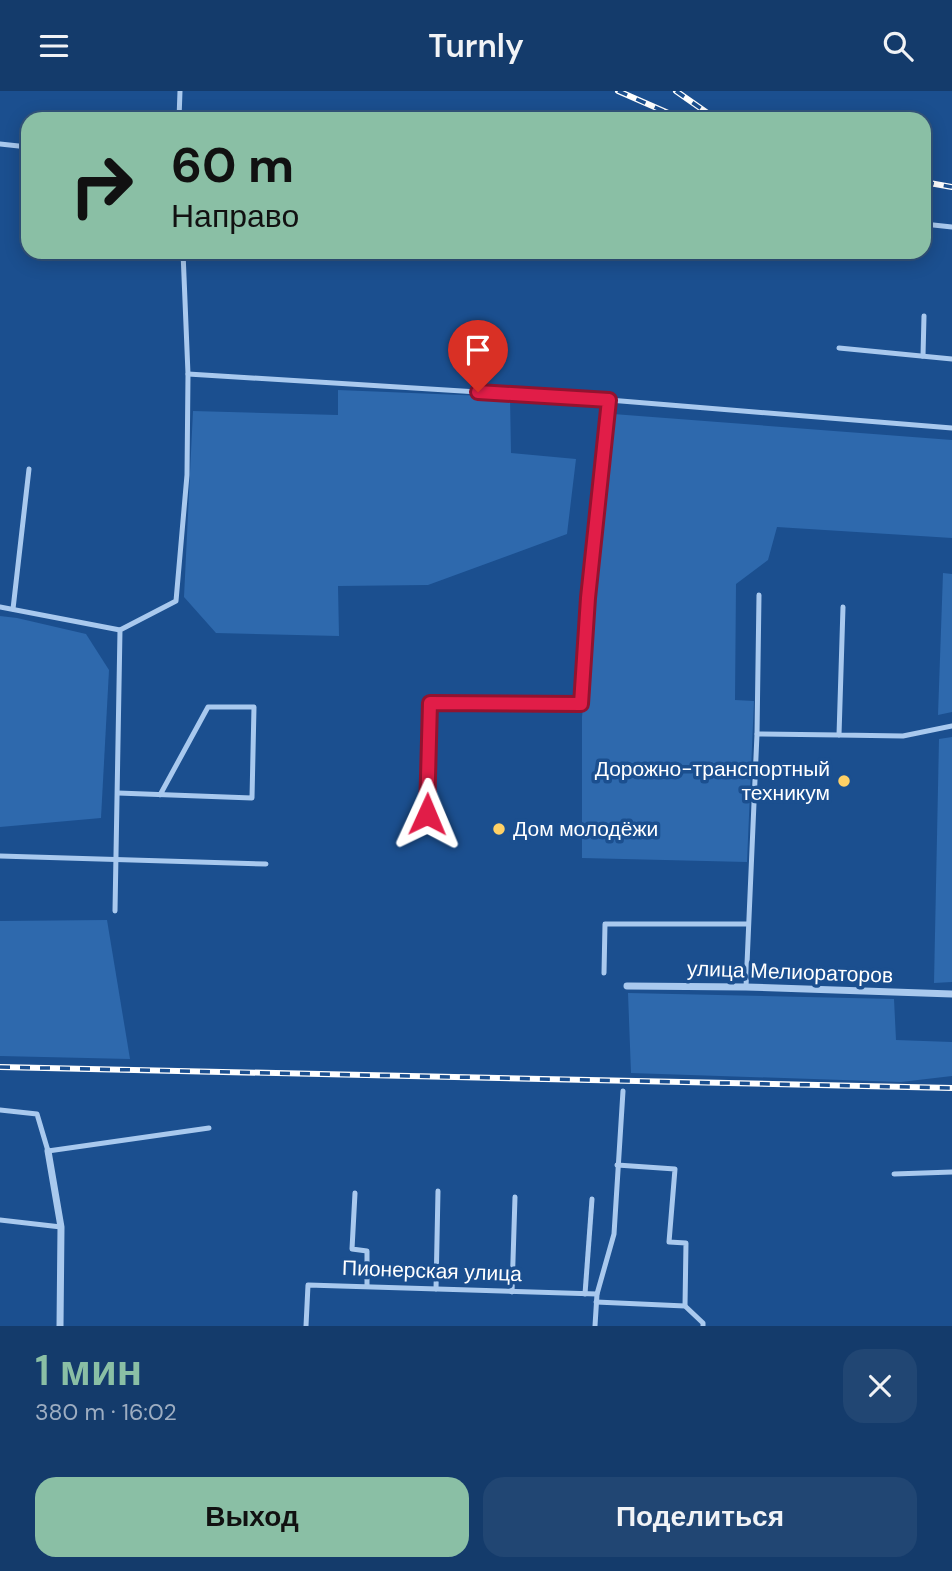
<!DOCTYPE html>
<html lang="ru">
<head>
<meta charset="utf-8">
<style>
  body { margin:0; font-family:"DM Sans",sans-serif; background:#214673; color:#f1f3f6; height:100vh; display:flex; flex-direction:column; font-size:26px; white-space:nowrap }
  * { box-sizing:border-box; margin:0 }
  p { font-size:23px; color:#9dadc1 }
  .icon { flex:none; width:38px; height:38px; fill:none; stroke:currentColor; stroke-width:2; stroke-linecap:round; stroke-linejoin:round }
  .map { position:relative; height:1235px; overflow:hidden }
  .panel { display:flex; flex-direction:column; background:#143b6b; flex:1 }
  .panel>* { flex:none }
  .hud { position:absolute; left:21px; top:21px; width:910px; height:147px; border-radius:21px; box-shadow:0 4px 18px #0003,0 0 0 2px #33557e; background:#8abfa5; color:#111; overflow:hidden }
  .pin { position:absolute; display:grid; place-items:center; width:60px; height:60px; color:#fff; margin:-72px -30px; border-radius:50% 50% 50% 0; rotate:-45deg; box-shadow:0 0 7px #0007 }
  .pin .icon { rotate:45deg }
  .me { position:absolute; width:77px; margin:-38px; rotate:1deg; stroke-linejoin:round; filter:drop-shadow(0 0 5px #0008) }
  .turn { display:flex; align-items:center; gap:24px; height:147px; padding:0 35px; font-size:32px }
  .turn .icon { width:91px; height:91px; stroke-width:2.5 }
  .turn b { display:block; font-size:49px; line-height:60px }
  .round { display:grid; place-items:center; flex:none; width:74px; height:74px; border-radius:21px; background:#214673 }
  .summary { display:flex; align-items:center; justify-content:space-between; height:119px; padding:0 35px }
  h1 { font-size:42px; font-weight:600; line-height:52px; color:#8abfa5 }
  .button { display:flex; gap:14px; margin-top:auto; padding:14px 35px }
  .button a { flex:1; height:80px; border-radius:21px; background:#8abfa5; color:#111; font-size:28px; font-weight:600; line-height:80px; text-align:center }
  .button a+a { background:#214673; color:#f1f3f6 }
  header { display:flex; justify-content:space-between; align-items:center; height:91px; padding:0 35px; background:#143b6b; font-size:32px; font-weight:600 }
  .map>svg:first-child { display:block }
  .green { fill:#2e69ad }
  .lines { fill:none; stroke-linecap:round; stroke-linejoin:round }
  .lane { stroke:#a9c9ee; stroke-width:5 }
  .street { stroke:#a9c9ee; stroke-width:7 }
  .rail-casing { stroke:#fff; stroke-width:6 }
  .rail { stroke:#1b4f8f; stroke-width:3.5; stroke-dasharray:10; stroke-linecap:butt }
  .route-casing { stroke:#92132f; stroke-width:18 }
  .route { stroke:#e11d48; stroke-width:12 }
  .poi-dot { fill:#ffd166; stroke:#1b4f8f; stroke-width:2.5 }
  .labels { text-anchor:middle; dominant-baseline:central; stroke-width:7; stroke-linejoin:round; paint-order:stroke }
  .poi-label { font-size:21px; fill:#fff; stroke:#1b4f8f; text-anchor:end }
  .street-label { font-size:21px; fill:#fff; stroke:#1b4f8f }
</style>
</head>
<body>
<header><svg class="icon" aria-label="menu" viewBox="0 0 24 24"><path d="M4 6h16M4 12h16M4 18h16"/></svg>Turnly<svg class="icon" aria-label="search" viewBox="0 0 24 24"><circle cx="10" cy="10" r="6"/><path d="M15 15l6 6"/></svg></header>
<div class="map">
<svg width="952" height="1235" viewBox="0 0 952 1235">
  <rect width="100%" height="100%" fill="#1b4f8f"/>
  <!-- green -->
  <g class="green">
    <path d="M 338,299 L 510,306 L 511,362 L 576,368 L 567,443 L 428,494 L 338,495 L 339,545 L 216,542 L 184,506 L 193,320 L 338,324 Z"/>
    <path d="M 613,323 L 952,349 L 952,447 L 777,436 L 768,469 L 736,493 L 735,609 L 754,610 L 747,771 L 582,767 L 582,626 Z"/>
    <path d="M 943,482 L 952,483 L 952,621 L 938,624 Z"/>
    <path d="M 0,525 L 17,527 L 86,543 L 109,579 L 101,727 L 0,736 Z"/>
    <path d="M 952,646 L 952,891 L 934,892 L 939,648 Z"/>
    <path d="M 107,829 L 130,968 L 0,965 L 0,830 Z"/>
    <path d="M 628,902 L 894,908 L 896,949 L 952,951 L 952,985 L 901,991 L 631,982 Z"/>
  </g>
  <g class="lines">
    <!-- lane -->
    <g class="lane">
      <path d="M 179,28 L 180,0"/>
      <path d="M 0,53 L 28,56"/>
      <path d="M 924,133 L 952,136"/>
      <path d="M 839,257 L 952,268"/>
      <path d="M 923,265 L 924,225"/>
      <path d="M 188,283 L 609,309 L 952,337"/>
      <path d="M 0,516 L 120,539"/>
      <path d="M 843,516 L 839,644 L 903,645 L 952,635"/>
      <path d="M 13,518 L 29,378"/>
      <path d="M 757,643 L 839,644"/>
      <path d="M 118,702 L 252,707 L 254,616 L 208,616 L 160,704"/>
      <path d="M 427,723 L 430,612 L 581,613 L 588,507 L 609,309"/>
      <path d="M 0,765 L 266,773"/>
      <path d="M 115,820 L 120,539 L 176,510 L 187,384 L 188,283 L 183,161"/>
      <path d="M 604,882 L 605,833 L 748,833"/>
      <path d="M 746,896 L 757,643 L 759,504"/>
      <path d="M 0,1019 L 37,1023 L 48,1060 L 209,1037"/>
      <path d="M 617,1074 L 675,1078 L 669,1151 L 686,1152 L 685,1215"/>
      <path d="M 894,1083 L 952,1081"/>
      <path d="M 355,1102 L 352,1158 L 367,1160 L 367,1195"/>
      <path d="M 0,1129 L 61,1136"/>
      <path d="M 436,1198 L 438,1100"/>
      <path d="M 512,1201 L 515,1106"/>
      <path d="M 585,1203 L 592,1108"/>
      <path d="M 596,1211 L 685,1215 L 703,1232 L 703,1235"/>
      <path d="M 306,1235 L 308,1194 L 597,1203"/>
      <path d="M 595,1235 L 597,1203 L 614,1143 L 623,1000"/>
    </g>
    <!-- street -->
    <g class="street">
      <path d="M 627,895 L 746,896 L 952,903"/>
      <path d="M 48,1060 L 61,1136 L 60,1235"/>
    </g>
    <defs>
      <g id="rail">
        <path d="M 618,0 L 682,28"/>
        <path d="M 676,0 L 716,28"/>
        <path d="M 924,91 L 952,96"/>
        <path d="M 0,976 L 952,997"/>
      </g>
    </defs>
    <!-- rail casing -->
    <use href="#rail" class="rail-casing"/>
    <!-- rail -->
    <use href="#rail" class="rail"/>
  </g>
  <g class="lines">
    <defs>
      <path id="route" d="M 427,723 L 430,612 L 581,613 L 588,507 L 609,309 L 478,301"/>
    </defs>
    <!-- route casing -->
    <use href="#route" class="route-casing"/>
    <!-- route -->
    <use href="#route" class="route"/>
  </g>
  <!-- markers -->
  <g class="poi-dot">
    <circle cx="844" cy="690" r="7"/>
    <circle cx="499" cy="738" r="7"/>
  </g>
  <g class="labels">
    <!-- poi labels -->
    <g class="poi-label">
      <text x="830" y="678">Дорожно-транспортный<tspan x="830" dy="24">техникум</tspan></text>
      <text x="513" y="738" text-anchor="start">Дом молодёжи</text>
    </g>
    <!-- street labels -->
    <g class="street-label">
      <text transform="translate(790 881) rotate(2)">улица Мелиораторов</text>
      <text transform="translate(432 1180) rotate(2)">Пионерская улица</text>
    </g>
  </g>
</svg>
<div class="pin" style="left:478px;top:301px;background:#d93025"><svg class="icon" aria-label="arrive" viewBox="0 0 24 24"><path d="M6 21V4h12l-3 4 3 4H6"/></svg></div>
<svg class="me" style="left:427px;top:723px" viewBox="-20 -20 40 40"><path d="M0-17L14 15 0 8-14 15z" fill="#e11d48" stroke="#fff" stroke-width="4"/></svg>
<div class="hud">
<div class="turn"><svg class="icon" aria-label="right" viewBox="0 0 24 24"><path d="M7 20v-9h11M14 6l5 5-5 5"/></svg><div><b>60 m</b>Направо</div></div>
</div>
</div>
<section class="panel">
<div class="summary"><div><h1>1 мин</h1><p>380 m · 16:02</p></div><a class="round"><svg class="icon" aria-label="close" viewBox="0 0 24 24"><path d="M6 6l12 12M18 6L6 18"/></svg></a></div>
<div class="button"><a>Выход</a><a>Поделиться</a></div>
</section>
</body>
</html>
